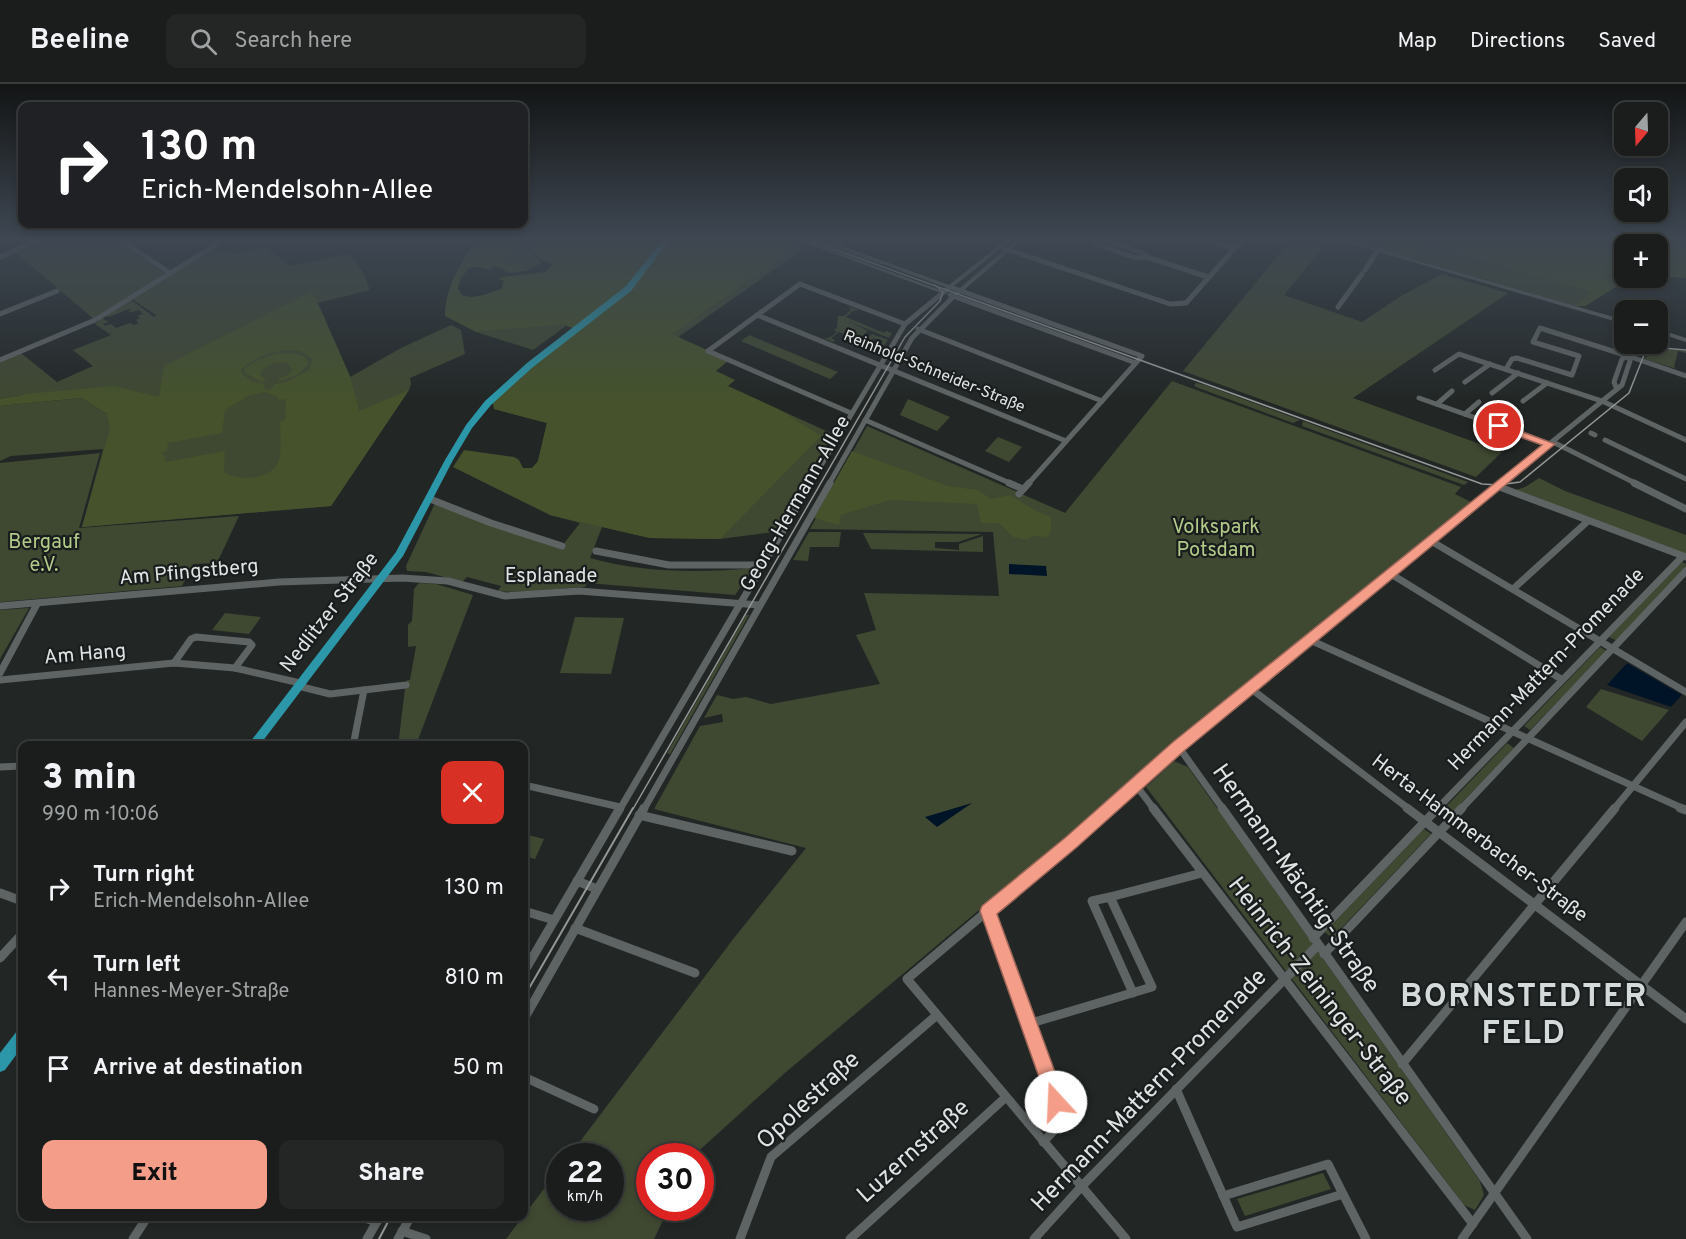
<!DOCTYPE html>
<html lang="en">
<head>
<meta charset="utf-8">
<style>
  body { margin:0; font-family:Overpass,sans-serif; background:#232625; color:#f1f3f6; height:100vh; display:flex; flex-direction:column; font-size:22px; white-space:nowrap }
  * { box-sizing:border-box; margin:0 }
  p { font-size:20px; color:#9fa2a3 }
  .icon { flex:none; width:33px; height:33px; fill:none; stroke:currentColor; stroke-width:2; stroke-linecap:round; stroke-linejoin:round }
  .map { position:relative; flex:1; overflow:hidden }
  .sheet { position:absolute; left:18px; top:657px; width:510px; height:480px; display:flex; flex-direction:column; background:#1a1d1c; border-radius:12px; box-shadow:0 3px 9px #0003,0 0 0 2px #383b3b }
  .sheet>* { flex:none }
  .banner { position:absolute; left:18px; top:18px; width:510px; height:126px; border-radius:12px; box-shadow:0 3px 9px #0003,0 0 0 2px #383b3b; background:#202124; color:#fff; overflow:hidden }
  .needle { width:39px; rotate:199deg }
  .fabs { position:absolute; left:1614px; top:18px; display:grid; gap:12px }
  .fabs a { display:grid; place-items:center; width:54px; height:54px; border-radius:12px; background:#1a1d1c; box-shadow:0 3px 9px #0003,0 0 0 2px #383b3b; font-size:30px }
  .speed { position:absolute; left:546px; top:1059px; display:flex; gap:12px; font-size:30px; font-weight:700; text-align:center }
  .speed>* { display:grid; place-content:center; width:78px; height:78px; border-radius:50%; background:#1a1d1c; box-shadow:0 3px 9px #0003,0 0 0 2px #383b3b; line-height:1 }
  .speed small { font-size:15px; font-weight:400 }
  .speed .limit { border:9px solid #d22; background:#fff; color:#111 }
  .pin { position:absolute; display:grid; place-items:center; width:51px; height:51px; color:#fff; margin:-26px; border:3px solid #fff; border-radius:50%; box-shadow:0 2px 6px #0007 }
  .me { position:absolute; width:66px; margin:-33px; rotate:340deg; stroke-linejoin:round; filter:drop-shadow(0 0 4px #0008) }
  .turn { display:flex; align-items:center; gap:21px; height:126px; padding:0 24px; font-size:27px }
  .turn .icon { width:78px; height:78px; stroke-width:2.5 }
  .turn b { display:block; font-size:42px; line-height:51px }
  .round { display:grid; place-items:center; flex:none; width:63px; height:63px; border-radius:12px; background:#232625 }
  .headline { display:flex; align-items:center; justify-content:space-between; height:102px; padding:0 24px }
  h1 { font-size:36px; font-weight:800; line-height:45px }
  .primary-button { display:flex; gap:12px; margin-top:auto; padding:12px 24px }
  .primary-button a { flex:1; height:69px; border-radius:12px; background:#f49e89; color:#111; font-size:24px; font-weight:800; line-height:69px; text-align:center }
  .primary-button a+a { background:#232625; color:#f1f3f6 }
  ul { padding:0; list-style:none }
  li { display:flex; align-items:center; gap:18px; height:90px; padding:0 24px }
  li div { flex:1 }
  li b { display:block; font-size:22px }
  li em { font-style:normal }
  header { display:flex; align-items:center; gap:36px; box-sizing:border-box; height:84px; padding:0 30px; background:#1a1d1c; border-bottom:2px solid #383b3b }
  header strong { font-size:28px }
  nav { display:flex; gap:33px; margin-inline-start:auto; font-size:21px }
  .search { width:420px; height:54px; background:#232625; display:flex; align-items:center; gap:15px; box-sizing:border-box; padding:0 21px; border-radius:12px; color:#9fa2a3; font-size:22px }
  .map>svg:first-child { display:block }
  .green { fill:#3f4831 }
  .forest { fill:#45522c; fill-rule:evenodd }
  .water { fill:#001427 }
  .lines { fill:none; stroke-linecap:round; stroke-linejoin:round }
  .street-far2 { stroke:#5e6363; stroke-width:5 }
  .street-far1 { stroke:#5e6363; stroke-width:7 }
  .street { stroke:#5e6363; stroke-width:9 }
  .secondary { fill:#5e6363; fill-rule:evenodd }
  .primary { fill:#2b97a9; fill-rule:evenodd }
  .tram-far1 { stroke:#939796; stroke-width:1.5 }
  .tram { stroke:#939796; stroke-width:2 }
  .route { fill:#f49e89; stroke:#9f6759; stroke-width:1.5 }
  .labels { text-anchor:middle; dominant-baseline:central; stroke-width:4.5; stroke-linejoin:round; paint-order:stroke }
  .far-street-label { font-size:16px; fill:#e0e3e2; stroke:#191d1d }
  .street-label { font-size:20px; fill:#e0e3e2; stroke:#191d1d }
  .park-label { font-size:20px; fill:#b3cb89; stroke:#191d1d }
  .near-street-label { font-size:24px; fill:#e0e3e2; stroke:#191d1d }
  .near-district-label { font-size:32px; font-weight:bold; letter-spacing:1.5px; fill:#d4dad9; stroke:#191d1d }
</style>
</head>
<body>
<header>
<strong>Beeline</strong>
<div class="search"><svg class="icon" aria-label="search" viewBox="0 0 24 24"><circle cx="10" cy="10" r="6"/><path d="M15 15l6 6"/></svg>Search here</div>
<nav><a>Map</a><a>Directions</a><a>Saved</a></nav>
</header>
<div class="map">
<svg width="1686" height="1155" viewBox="0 0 1686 1155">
  <rect width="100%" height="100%" fill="#222726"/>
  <!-- green -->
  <g class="green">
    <path d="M 44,155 L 114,155 L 166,190 L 95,236 L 15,168 Z"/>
    <path d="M 674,155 L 791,155 L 808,162 L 677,254 L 715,287 L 727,302 L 833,350 L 774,448 L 720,455 L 650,454 L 602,443 L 590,474 C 642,489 701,489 754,484 L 735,511 L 587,499 L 585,503 C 556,504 527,510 498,507 L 501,502 L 467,493 L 462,498 L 426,488 L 407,487 L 406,482 L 436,417 L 562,462 L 580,439 L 550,431 L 538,377 L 547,339 L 494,325 Z"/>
    <path d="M 801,155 L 815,155 L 890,182 L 866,177 L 885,185 Z"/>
    <path d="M 1292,155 L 1329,156 L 1284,211 L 1362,238 L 1401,212 L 1442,190 L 1508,209 L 1353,314 L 1502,368 L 1476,393 L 1183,287 Z"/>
    <path d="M 1345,155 L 1686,155 L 1686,194 L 1658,192 L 1658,160 L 1624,160 L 1624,194 L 1630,194 L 1585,222 L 1571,221 Z"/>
    <path d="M 264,162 L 290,182 L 349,170 L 363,188 L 370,206 L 318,219 L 350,293 L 401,264 L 451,241 L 461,246 L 465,270 L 410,294 L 411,300 L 409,306 L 331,422 L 82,443 L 103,365 L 11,372 L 0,377 L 0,322 L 81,314 L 107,330 L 158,314 L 25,310 L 0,315 L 0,278 L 21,269 L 57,298 L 93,282 L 73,266 L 111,251 L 95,240 L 102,234 L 109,238 L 103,240 L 105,242 L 111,240 L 116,244 L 130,239 L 134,241 L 139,239 L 136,236 L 140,234 L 137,232 L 143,230 L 139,226 L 127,229 L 131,226 L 129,225 L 109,233 L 104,232 L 131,216 L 154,233 L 156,231 L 132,215 L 211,165 L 237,170 Z"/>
    <path d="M 527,162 L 542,179 L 529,185 L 519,180 L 514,182 L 500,178 Z"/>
    <path d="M 850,223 L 859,226 L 853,227 L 846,233 L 884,249 L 886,247 L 892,249 L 889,254 L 848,237 L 868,247 L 861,253 L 866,255 L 872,250 L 888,256 L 884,261 L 881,261 L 883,257 L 874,254 L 868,259 L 839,248 L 831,254 L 835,256 L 833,258 L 824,254 L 829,254 L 837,248 L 834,246 L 836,244 L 843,247 L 837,244 L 838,232 L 844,232 L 851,226 L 849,224 Z"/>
    <path d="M 570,239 L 533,266 L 476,248 Z"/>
    <path d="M 749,251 L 838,288 L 830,295 L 741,257 Z"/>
    <path d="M 1671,265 L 1686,267 L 1686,269 L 1678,267 L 1674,283 L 1677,285 L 1644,275 L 1653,267 Z"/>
    <path d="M 1172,297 L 1461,403 L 1455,410 L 1471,418 L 1167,668 L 786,988 L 693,1072 L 650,1072 L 650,1124 L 669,1124 L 654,1155 L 506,1155 L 559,1085 L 560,1124 L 610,1124 L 610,1072 L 569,1072 L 734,854 L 806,764 L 654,725 L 700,642 L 723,638 L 722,630 L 704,634 L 717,611 L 733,615 L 746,613 L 771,620 L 880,600 L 856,551 L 876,546 L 864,509 L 999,512 L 993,448 L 810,445 L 867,342 L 1065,429 Z"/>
    <path d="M 1196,299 L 1205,301 L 1300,336 L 1293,339 L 1196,303 L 1194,301 Z"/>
    <path d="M 908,315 L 950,333 L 937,347 L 900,331 Z"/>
    <path d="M 1303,337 L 1468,398 L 1464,401 L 1302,342 Z"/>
    <path d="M 998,353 L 1022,363 L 1009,378 L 985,367 Z"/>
    <path d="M 100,369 L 79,444 L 239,432 L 217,479 L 193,480 L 182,502 L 0,518 L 0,379 Z"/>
    <path d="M 1539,394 L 1565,407 L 1686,451 L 1686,470 L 1513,407 L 1525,403 Z"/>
    <path d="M 809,448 L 841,448 L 839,463 L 810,463 L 808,477 L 793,476 Z"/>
    <path d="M 863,449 L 982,450 L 958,458 L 935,458 L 935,464 L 959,466 L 959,460 L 983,452 L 983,468 L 871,465 Z"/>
    <path d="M 1682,478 L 1686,480 L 1686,484 L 1617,557 L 1609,553 Z"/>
    <path d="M 419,499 L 436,500 L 473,511 L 416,661 L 398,662 L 405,605 L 407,596 L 410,596 L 416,562 L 408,563 L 408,541 L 412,537 L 414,505 Z"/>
    <path d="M 29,524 L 0,575 L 0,526 Z"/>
    <path d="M 225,529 L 261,533 L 249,550 L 212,546 Z"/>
    <path d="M 746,531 L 749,531 L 670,670 L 667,669 Z"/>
    <path d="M 575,533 L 624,534 L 611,590 L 560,589 Z"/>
    <path d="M 1600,563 L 1607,567 L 1530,646 L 1524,642 Z"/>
    <path d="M 1601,605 L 1669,626 L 1642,657 L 1586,623 Z"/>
    <path d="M 1507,659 L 1514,664 L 1449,732 L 1442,727 Z"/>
    <path d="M 1174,677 L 1188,683 L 1480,1097 L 1484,1111 L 1475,1126 L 1464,1121 L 1146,703 Z"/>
    <path d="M 1424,745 L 1431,750 L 1332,854 L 1325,848 Z"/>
    <path d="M 524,750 L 544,755 L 535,775 L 524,772 Z"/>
    <path d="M 1323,1089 L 1331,1105 L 1245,1132 L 1237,1115 Z"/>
  </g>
  <!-- forest -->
  <g class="forest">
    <path d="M 479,155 L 783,155 L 798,162 L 672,250 L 729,276 L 716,287 L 735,296 L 728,302 L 778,325 L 821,352 L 720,455 L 650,454 L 550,431 L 453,383 L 464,366 L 514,373 L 519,376 L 523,384 L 532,384 L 538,377 L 547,339 L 494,325 L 492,315 L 577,245 L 566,242 L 568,240 L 476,248 L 445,232 C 445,204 461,175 479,155 ZM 528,161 L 539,174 L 553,180 L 545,188 L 502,193 L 498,195 L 504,197 L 501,205 C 489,209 474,216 462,211 L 458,204 L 461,194 L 469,184 L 480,183 L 489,186 L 495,182 L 510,189 L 530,186 L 519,180 L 514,182 L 501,178 Z"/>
    <path d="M 1342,155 L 1686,155 L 1686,194 L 1658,192 L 1658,160 L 1624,160 L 1624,194 L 1630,194 L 1585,222 L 1574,222 L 1592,208 L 1427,160 L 1410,176 Z"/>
    <path d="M 312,207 L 350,292 L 359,327 L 409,306 L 331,422 L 82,443 L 110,345 L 107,330 L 81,314 L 0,322 L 0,315 L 25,310 L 114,302 L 159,313 L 164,282 ZM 289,266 L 300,267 L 313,275 L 309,286 L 289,297 L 275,300 L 272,304 L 267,306 L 263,304 L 265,300 L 253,298 L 242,290 L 241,285 C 256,273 270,267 289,266 ZM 265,308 L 277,312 L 279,316 L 286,315 L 285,336 L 280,337 C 280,349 282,365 279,376 C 273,396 237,398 224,388 L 225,367 L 165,378 L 165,372 L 161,370 L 167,366 L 168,359 L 222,349 L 225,326 L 250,311 Z"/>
    <path d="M 277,269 L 297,270 L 305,273 L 309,280 L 297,291 L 279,297 L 278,295 L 288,291 L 292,285 L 287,279 C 276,277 264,280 260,291 L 266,296 L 262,298 L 245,289 L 244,285 L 254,278 Z"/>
    <path d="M 852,367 L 948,402 L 978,406 L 991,415 L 1010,411 L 1038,428 L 1051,433 L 1051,446 L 1048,453 L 1033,452 L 1027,456 L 1013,453 L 999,439 L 981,439 L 977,420 L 890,416 L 841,431 L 839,441 L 814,434 Z"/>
  </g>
  <!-- water -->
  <g class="water">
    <path d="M 1009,480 L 1046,482 L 1047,492 L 1009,490 Z"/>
    <path d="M 1627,579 L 1682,611 L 1671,623 L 1607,601 Z"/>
    <path d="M 972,719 L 937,743 L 925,733 Z"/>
  </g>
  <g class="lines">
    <!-- street-far2 -->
    <g class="street-far2">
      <path d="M 119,155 L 170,189"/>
      <path d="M 1089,155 L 1102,155 L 1143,169 L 1147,173"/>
      <path d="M 1202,155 L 1234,164"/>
      <path d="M 1092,156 L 1096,160 L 1136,174 L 1147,173 L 1208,193"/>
      <path d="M 1000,163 L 1170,220 L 1186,219 L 1243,155"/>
      <path d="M 0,173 L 40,155"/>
      <path d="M 1365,186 L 1378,166"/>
      <path d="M 950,211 L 1136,279"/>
      <path d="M 1338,223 L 1362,190"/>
      <path d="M 0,230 L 57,207"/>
      <path d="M 757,231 L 1066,357"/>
      <path d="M 918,245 L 1102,317"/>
      <path d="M 708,267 L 800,200 L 905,240"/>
      <path d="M 708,267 L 851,329"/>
      <path d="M 1628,272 L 1686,292"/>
      <path d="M 0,276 L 95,236 L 225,155"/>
      <path d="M 1506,285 L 1512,275 L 1517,274 L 1572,291 L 1579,272 L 1533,258 L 1540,244 L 1628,272"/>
      <path d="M 1435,286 L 1459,270 L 1602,317 L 1686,356"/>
      <path d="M 1465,298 L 1490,280"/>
      <path d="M 1616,303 L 1614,298 L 1622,275 L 1628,272"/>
      <path d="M 1492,309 L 1518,289"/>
      <path d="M 1419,314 L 1550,360"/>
      <path d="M 1523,317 L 1547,299"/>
      <path d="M 1437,320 L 1452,307"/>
      <path d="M 1465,330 L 1479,318"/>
      <path d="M 865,336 L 1012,400"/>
      <path d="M 1591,349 L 1595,351"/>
      <path d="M 1605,356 L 1686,395"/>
      <path d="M 1553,358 L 1637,400"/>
      <path d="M 810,400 L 905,240 L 950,203 L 1142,272 L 1028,400"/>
      <path d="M 829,400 L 912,254 L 954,212"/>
      <path d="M 1500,400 L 1622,301 L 1630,277 L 1628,272 L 1632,260"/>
    </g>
    <!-- street-far1 -->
    <g class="street-far1">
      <path d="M 1009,399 L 1023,405"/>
      <path d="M 1634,399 L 1686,425"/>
      <path d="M 1497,402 L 1686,473"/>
      <path d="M 1019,410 L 1029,399"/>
      <path d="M 430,415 L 491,439 L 562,462"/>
      <path d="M 1431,457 L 1686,608"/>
      <path d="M 596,467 L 669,481 L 762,481"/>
      <path d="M 1391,490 L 1561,595"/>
      <path d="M 1513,505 L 1588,437"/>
      <path d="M 0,522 L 279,498 L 402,494 L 448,497 L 505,512 L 579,507 L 759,521"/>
      <path d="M 1310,556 L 1684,725"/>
      <path d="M 174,579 L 191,555 L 196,553 L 249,558 L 252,561 L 235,584"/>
      <path d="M 0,589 L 37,520"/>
      <path d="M 0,596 L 174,579 L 235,584 L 300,599"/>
      <path d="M 298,602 L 330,610 L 406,601"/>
      <path d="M 1250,604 L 1409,725"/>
      <path d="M 353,662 L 364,606"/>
      <path d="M 1178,662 L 1223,725"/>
      <path d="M 0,683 L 22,682"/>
      <path d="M 1135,700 L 1154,725"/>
      <path d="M 524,701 L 620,723"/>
      <path d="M 620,725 L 811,399"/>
      <path d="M 644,725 L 830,399"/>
      <path d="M 1108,725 L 1178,662 L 1502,399"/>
      <path d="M 1437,725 L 1683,472"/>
      <path d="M 1461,725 L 1686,487"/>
      <path d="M 1614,725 L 1686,638"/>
    </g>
    <!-- street -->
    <g class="street">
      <path d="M 1109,724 L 907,895 L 1126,1155"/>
      <path d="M 1153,724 L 1473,1140"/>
      <path d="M 1222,724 L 1527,1155"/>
      <path d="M 1407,724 L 1686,935"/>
      <path d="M 1680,724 L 1686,726"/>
      <path d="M 639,731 L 792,767"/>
      <path d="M 577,797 L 597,805"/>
      <path d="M 0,809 L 22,817"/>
      <path d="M 1110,813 L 1092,817 L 1133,909"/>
      <path d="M 524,827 L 554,836"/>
      <path d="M 988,827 L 1063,1037 L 1043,1058"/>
      <path d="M 575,844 L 695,889"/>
      <path d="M 1313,854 L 1438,724"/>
      <path d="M 1324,870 L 1462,724"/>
      <path d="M 0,874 L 22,850"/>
      <path d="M 524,888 L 620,724"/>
      <path d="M 524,935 L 644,724"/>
      <path d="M 1028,940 L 1152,903 L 1110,813 L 1202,789"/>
      <path d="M 1402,980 L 1615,724"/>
      <path d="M 524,993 L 594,1025"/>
      <path d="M 1176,1005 L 1237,1143 L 1343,1110 L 1366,1155"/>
      <path d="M 1223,1112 L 1328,1080 L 1343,1110"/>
      <path d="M 358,1132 L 377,1138"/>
      <path d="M 402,1147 L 426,1155"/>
      <path d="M 133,1155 L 148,1132"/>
      <path d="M 367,1155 L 380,1132"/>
      <path d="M 398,1155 L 411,1132"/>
      <path d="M 740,1155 L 771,1073 L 937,931"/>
      <path d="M 850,1155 L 1006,1013"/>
      <path d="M 1034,1155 L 1081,1103 L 1318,861"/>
      <path d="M 1462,1155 L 1686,838"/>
    </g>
    <!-- secondary -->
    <g class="secondary">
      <path d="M 794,155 L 802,155 L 946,208 L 941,209 Z"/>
      <path d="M 815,155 L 823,155 L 949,201 L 1007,155 L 1013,155 L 950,205 Z"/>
      <path d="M 1017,155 L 1023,155 L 956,213 L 952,213 L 952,211 Z"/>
      <path d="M 1335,155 L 1343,155 L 1624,236 L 1624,240 Z"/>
      <path d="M 1658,245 L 1686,254 L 1686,258 L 1658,249 Z"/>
    </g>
    <!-- primary -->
    <g class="primary">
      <path d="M 664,155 L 670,155 L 631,207 L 533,283 L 491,321 L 472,344 L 453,376 L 403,472 L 259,662 L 247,662 L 396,468 L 445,376 L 466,341 L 485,317 L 527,279 L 625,203 Z"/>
      <path d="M 22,945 L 22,963 L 5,986 L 0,988 L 0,969 L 17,947 Z"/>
    </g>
    <!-- tram-far1 -->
    <g class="tram-far1">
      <path d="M 806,155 L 1482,400 L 1498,401 L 1520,398 L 1629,309 L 1644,271 L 1663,264 L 1686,266"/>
      <path d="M 633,725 L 905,253 L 940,217 L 943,208 L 935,201"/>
    </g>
    <!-- tram -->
    <g class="tram">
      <path d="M 524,913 L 633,724"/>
      <path d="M 379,1155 L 391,1132"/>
    </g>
  </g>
  <!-- sky -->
  <linearGradient id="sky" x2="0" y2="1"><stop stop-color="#131515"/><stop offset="0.49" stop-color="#3e4752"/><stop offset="1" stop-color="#3e4752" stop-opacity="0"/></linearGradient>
  <rect width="1686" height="316" fill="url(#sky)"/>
  <!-- route -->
  <path class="route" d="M 1499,339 L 1555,360 L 1184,667 L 1077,763 L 997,830 L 1066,1018 L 1063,1024 L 1056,1027 L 1050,1024 L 980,827 L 982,822 L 1066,753 L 1173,658 L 1542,361 L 1496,344 L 1494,342 Z"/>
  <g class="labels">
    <!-- far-street labels -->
    <g class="far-street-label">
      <text transform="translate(934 288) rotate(22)">Reinhold-Schneider-Straße</text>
    </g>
    <!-- street labels -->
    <g class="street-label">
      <text transform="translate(796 420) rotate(-60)">Georg-Hermann-Allee</text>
      <text transform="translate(189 489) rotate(-5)">Am Pfingstberg</text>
      <text x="551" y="493">Esplanade</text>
      <text transform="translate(330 529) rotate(-52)">Nedlitzer Straße</text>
      <text transform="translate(85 571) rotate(-5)">Am Hang</text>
      <text transform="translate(1547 586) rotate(-46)">Hermann-Mattern-Promenade</text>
      <text transform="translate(1479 755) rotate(37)">Herta-Hammerbacher-Straße</text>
    </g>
    <!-- park labels -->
    <g class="park-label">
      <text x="1216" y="444">Volkspark<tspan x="1216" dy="23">Potsdam</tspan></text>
      <text x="44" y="459">Bergauf<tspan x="44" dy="23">e.V.</tspan></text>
    </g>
    <!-- near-street labels -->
    <g class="near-street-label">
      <text transform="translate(1295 795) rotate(55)">Hermann-Mächtig-Straße</text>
      <text transform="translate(1319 908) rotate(52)">Heinrich-Zeininger-Straße</text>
      <text transform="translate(1150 1007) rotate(-46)">Hermann-Mattern-Promenade</text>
      <text transform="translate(809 1017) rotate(-43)">Opolestraße</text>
      <text transform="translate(914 1068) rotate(-42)">Luzernstraße</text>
    </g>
    <!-- near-district labels -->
    <g class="near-district-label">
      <text x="1524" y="914">BORNSTEDTER<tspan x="1524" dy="37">FELD</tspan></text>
    </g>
  </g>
</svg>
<div class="fabs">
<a><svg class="needle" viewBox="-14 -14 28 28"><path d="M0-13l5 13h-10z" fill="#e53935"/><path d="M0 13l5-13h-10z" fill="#9fa2a3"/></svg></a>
<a><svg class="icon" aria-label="sound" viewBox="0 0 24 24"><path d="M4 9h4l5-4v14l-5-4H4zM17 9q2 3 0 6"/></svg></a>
<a>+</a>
<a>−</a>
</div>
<div class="speed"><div>22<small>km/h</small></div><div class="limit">30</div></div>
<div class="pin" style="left:1499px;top:342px;background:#d93025"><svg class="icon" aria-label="arrive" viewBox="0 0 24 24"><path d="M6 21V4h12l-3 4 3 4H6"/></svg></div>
<svg class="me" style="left:1056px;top:1018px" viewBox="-20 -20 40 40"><circle r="19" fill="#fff"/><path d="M0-13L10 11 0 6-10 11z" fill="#f49e89"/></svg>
<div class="banner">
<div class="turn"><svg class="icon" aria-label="right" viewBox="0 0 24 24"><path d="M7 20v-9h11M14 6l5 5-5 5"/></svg><div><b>130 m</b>Erich-Mendelsohn-Allee</div></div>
</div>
<section class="sheet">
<div class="headline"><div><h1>3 min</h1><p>990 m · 10:06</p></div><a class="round" style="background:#d93025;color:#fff"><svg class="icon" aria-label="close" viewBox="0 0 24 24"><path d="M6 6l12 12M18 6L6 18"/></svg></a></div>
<ul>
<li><svg class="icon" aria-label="right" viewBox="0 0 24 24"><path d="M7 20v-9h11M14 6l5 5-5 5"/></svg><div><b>Turn right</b><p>Erich-Mendelsohn-Allee</p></div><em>130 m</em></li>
<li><svg class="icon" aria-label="left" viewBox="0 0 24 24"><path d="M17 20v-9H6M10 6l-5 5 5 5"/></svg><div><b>Turn left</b><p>Hannes-Meyer-Straße</p></div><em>810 m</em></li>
<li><svg class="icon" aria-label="arrive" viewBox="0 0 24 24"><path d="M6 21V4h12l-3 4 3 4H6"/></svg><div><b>Arrive at destination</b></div><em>50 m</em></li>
</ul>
<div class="primary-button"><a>Exit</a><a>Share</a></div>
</section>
</div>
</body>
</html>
